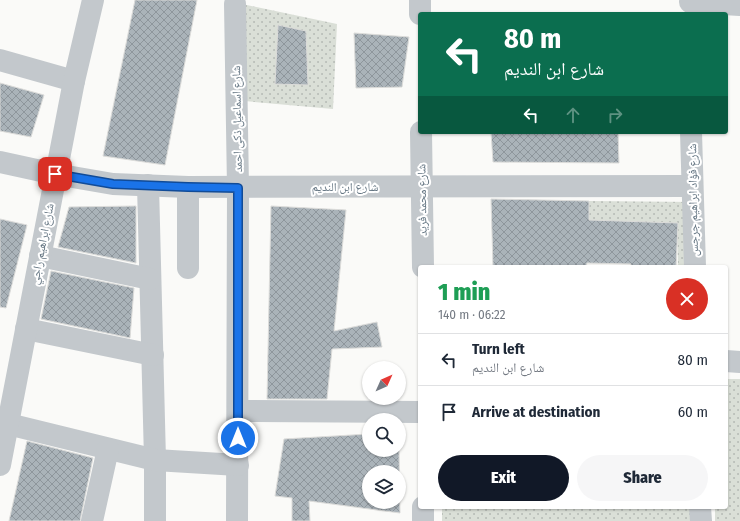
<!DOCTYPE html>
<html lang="en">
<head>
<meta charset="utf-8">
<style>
  body { margin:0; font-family:"Fira Sans Condensed","Noto Naskh Arabic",sans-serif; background:#f6f6f7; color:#1f2937; height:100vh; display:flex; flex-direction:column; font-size:15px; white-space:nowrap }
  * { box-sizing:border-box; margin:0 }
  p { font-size:13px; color:#747a83 }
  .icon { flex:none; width:22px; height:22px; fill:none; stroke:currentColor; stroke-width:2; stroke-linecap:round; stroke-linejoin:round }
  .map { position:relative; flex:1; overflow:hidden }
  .drawer { position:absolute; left:418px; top:265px; width:310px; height:244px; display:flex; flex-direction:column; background:#fff; border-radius:4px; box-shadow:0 1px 3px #0004 }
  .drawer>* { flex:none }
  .guide { position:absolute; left:418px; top:12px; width:310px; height:122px; border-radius:4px; box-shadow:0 1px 3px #0004; background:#0b6e4f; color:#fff; overflow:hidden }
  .needle { width:26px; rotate:45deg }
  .buttons { position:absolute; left:362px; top:361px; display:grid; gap:8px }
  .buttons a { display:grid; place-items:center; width:44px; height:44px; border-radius:50%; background:#fff; box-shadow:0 1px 3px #0004; font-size:20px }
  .pin { position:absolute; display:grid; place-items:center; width:34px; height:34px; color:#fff; margin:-17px; border-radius:8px; box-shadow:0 2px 6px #0006 }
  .me { position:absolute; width:44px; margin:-22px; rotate:0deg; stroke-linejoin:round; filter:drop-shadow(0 0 3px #0008) }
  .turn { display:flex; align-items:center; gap:14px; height:84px; padding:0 20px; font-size:18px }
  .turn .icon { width:52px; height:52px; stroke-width:2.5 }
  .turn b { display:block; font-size:28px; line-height:34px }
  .lanes { display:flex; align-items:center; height:38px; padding:0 20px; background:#0003; justify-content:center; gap:20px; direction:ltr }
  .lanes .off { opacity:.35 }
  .round { display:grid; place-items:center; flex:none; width:42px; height:42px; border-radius:21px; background:#f6f6f7 }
  .overview { display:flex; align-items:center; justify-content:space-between; height:68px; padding:0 20px }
  h1 { font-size:24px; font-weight:800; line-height:30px; color:#1e9e55 }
  .cta { display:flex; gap:8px; margin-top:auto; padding:8px 20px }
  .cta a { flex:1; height:46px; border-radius:24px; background:#111827; color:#fff; font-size:16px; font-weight:800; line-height:46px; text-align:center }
  .cta a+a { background:#f6f6f7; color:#1f2937 }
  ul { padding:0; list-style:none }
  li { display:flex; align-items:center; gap:12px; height:52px; padding:0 20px; border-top:1px solid #e0e1e3 }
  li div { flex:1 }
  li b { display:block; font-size:15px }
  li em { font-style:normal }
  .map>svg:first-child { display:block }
  .park { fill:url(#park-dots) }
  .building { fill:url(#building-cross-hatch); stroke:#dcdcda; fill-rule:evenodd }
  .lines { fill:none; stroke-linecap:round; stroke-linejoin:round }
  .minor { stroke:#c3c8cc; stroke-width:22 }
  .route-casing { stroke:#114b97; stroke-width:10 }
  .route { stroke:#1a73e8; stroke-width:7 }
  .labels { text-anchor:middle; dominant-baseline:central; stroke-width:4; stroke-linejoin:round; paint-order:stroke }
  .street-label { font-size:12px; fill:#657683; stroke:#fff }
</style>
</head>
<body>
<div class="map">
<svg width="740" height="521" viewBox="0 0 740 521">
  <defs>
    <pattern id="park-dots" width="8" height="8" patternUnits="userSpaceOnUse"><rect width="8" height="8" fill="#dadfd7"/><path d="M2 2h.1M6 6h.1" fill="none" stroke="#b4b9b4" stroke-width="1.8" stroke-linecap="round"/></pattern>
    <pattern id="building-cross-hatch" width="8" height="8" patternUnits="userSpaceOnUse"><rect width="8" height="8" fill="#aab3b9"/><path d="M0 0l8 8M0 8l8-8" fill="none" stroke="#8e969c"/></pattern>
  </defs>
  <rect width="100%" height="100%" fill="#fafaf8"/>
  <!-- park -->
  <g class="park">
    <path d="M 242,4 L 337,24 L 333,109 L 244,101 Z"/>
    <path d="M 589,201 L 696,202 L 696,267 L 678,267 L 677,223 L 604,221 L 589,222 Z"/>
    <path d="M 726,379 L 740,379 L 740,521 L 715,521 L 715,507 L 726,507 Z"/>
    <rect x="442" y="507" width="261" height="14"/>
  </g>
  <!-- building -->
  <g class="building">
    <path d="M 135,0 L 197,0 L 165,165 L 103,156 Z"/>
    <path d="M 278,25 L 306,31 L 308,85 L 275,84 Z"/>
    <path d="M 354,33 L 409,37 L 402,87 L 356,88 Z"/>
    <path d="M 0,83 L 44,95 L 31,137 L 0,131 Z"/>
    <path d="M 491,132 L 618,132 L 619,163 L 493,162 Z"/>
    <path d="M 491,199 L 589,201 L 589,220 L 678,223 L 676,267 L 630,267 L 631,264 L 587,263 L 586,267 L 493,267 Z"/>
    <path d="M 136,206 L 136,263 L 58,247 L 69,207 Z"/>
    <path d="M 271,206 L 346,210 L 334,331 L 377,322 L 382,347 L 332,349 L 327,399 L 267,399 Z"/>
    <path d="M 0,219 L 27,225 L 6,308 L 0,307 Z"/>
    <path d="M 51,271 L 134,288 L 130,338 L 41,319 Z"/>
    <path d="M 369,434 L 369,450 L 399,450 L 400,513 L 309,501 L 310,521 L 292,521 L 292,498 L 275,496 L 284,439 ZM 369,472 L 399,472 L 399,502 L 369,502 Z"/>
    <path d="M 27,441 L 93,458 L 80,521 L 9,521 Z"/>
  </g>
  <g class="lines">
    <!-- minor -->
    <g class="minor">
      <path d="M 420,0 L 420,14"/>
      <path d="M 690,2 L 740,5"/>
      <path d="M 235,4 L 238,188 L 237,521"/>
      <path d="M 0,60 L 74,81"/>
      <path d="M 421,132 L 423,267"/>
      <path d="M 691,132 L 695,267"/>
      <path d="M 0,162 L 55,174 L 113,184 L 188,187 L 692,186"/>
      <path d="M 148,185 L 155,460 L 155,521"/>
      <path d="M 188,187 L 188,268"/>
      <path d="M 40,256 L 150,279"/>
      <path d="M 26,329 L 153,355"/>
      <path d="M 726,361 L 740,362"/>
      <path d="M 238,411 L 420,412"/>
      <path d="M 8,424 L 155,460 L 238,465"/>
      <path d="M 0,465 L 74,81 L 93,0"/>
      <path d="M 700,507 L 701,521"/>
      <path d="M 92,521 L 108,449"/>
      <path d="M 423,521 L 423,507"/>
    </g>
  </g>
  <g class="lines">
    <defs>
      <path id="route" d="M 55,174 L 113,184 L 188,187 L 238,188 L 238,438"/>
    </defs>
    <!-- route casing -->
    <use href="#route" class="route-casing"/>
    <!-- route -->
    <use href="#route" class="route"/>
  </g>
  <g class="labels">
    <!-- street labels -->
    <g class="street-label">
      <text transform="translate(237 119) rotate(-91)">شارع اسماعيل ذكى احمد</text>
      <text x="345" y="187">شارع ابن النديم</text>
      <text transform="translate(422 200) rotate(-91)">شارع محمد فريد</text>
      <text transform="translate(693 200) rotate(-91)">شارع فؤاد ابراهيم جرجس</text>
      <text transform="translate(42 244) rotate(-79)">شارع ابراهيم راجي</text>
    </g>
  </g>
</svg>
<div class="buttons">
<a><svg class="needle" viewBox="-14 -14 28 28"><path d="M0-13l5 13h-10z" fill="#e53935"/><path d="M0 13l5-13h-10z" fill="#747a83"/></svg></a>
<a><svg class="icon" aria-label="search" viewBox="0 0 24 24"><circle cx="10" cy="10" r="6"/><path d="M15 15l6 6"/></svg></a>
<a><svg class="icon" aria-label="layers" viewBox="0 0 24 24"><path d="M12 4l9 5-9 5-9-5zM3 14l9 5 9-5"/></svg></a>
</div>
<div class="pin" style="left:55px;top:174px;background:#d93025"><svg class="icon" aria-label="arrive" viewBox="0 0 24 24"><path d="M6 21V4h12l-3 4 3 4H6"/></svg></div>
<svg class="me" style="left:238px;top:438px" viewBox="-20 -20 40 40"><circle r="17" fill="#1a73e8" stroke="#fff" stroke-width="3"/><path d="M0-11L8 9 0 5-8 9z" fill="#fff"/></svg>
<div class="guide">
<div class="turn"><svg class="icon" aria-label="left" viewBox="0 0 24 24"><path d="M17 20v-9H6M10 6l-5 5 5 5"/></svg><div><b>80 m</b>شارع ابن النديم</div></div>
<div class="lanes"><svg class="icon" aria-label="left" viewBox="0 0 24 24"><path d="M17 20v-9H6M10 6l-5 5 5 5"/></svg><svg class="icon off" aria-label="ahead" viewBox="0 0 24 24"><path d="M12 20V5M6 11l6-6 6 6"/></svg><svg class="icon off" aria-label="right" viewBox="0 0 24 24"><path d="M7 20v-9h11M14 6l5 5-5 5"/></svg></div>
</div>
<section class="drawer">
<div class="overview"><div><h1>1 min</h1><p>140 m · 06:22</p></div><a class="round" style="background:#d93025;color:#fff"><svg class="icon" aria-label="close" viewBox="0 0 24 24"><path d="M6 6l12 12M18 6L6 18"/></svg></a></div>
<ul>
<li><svg class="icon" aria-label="left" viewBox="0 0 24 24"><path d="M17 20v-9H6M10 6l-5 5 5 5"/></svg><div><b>Turn left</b><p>شارع ابن النديم</p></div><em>80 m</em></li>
<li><svg class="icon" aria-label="arrive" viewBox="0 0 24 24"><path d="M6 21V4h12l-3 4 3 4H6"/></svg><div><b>Arrive at destination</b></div><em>60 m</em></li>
</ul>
<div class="cta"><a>Exit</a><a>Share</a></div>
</section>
</div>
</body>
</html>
